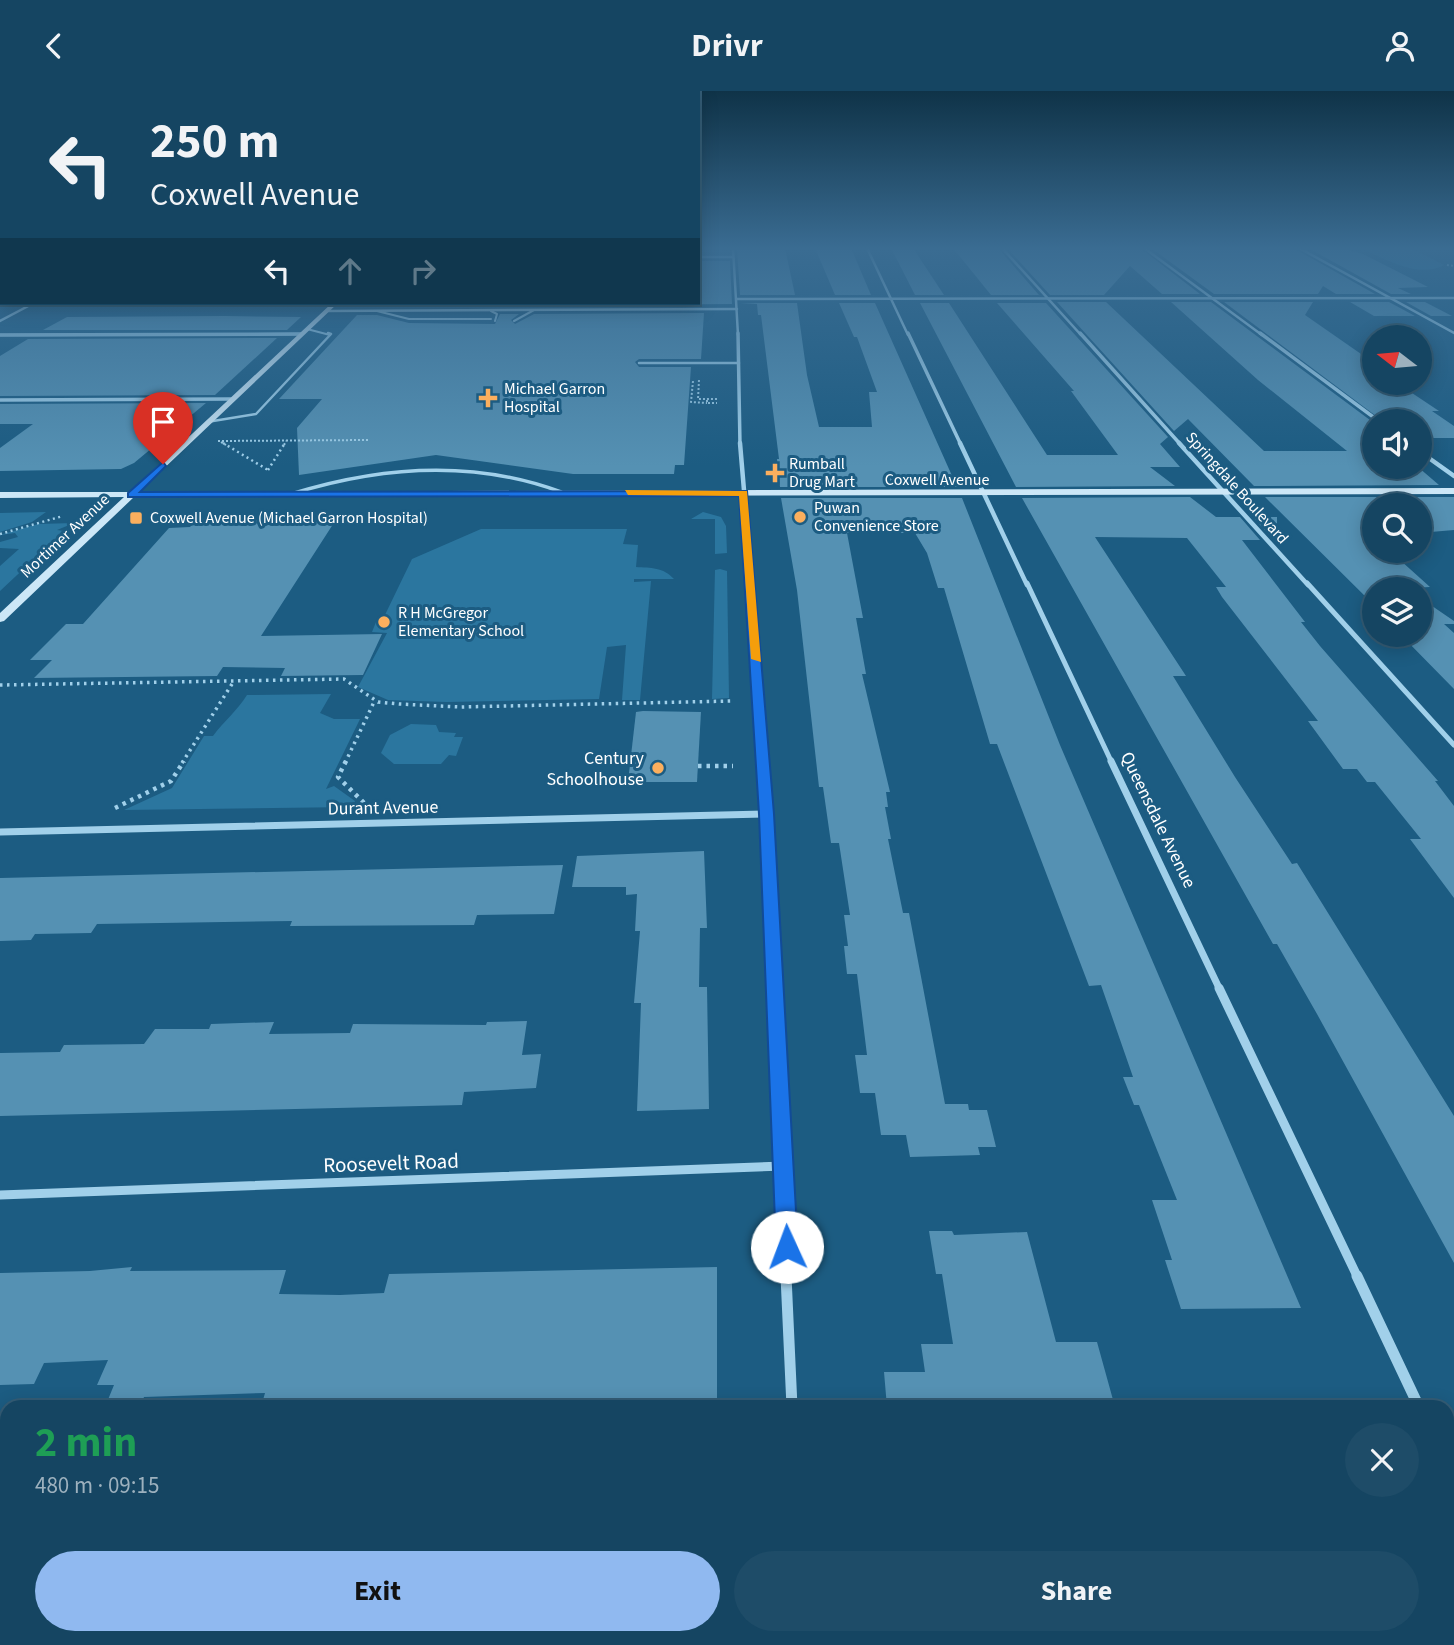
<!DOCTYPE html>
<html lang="en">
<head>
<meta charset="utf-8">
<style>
  body { margin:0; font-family:"Source Sans 3",sans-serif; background:#1e4c68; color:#f1f3f6; height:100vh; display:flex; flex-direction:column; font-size:26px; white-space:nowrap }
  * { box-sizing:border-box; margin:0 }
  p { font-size:23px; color:#9db1be }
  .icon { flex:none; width:38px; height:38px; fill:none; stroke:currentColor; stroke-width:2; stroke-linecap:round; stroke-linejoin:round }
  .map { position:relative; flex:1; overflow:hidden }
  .drawer { position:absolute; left:0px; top:1309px; width:1454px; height:245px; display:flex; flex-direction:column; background:#154562; border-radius:21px 21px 0 0; box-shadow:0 4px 18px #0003,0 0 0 2px #345d77 }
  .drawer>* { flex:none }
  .top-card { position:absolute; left:0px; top:0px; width:700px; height:214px; box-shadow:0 4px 18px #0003,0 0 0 2px #345d77; background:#154562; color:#f1f3f6; overflow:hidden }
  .needle { width:46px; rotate:286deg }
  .fabs { position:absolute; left:1362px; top:234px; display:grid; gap:14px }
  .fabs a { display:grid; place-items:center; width:70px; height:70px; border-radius:50%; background:#154562; box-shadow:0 4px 18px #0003,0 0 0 2px #345d77; font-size:35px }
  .pin { position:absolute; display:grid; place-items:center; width:60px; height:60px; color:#fff; margin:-72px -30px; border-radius:50% 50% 50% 0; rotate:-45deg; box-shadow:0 0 7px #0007 }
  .pin .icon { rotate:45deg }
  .me { position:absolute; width:77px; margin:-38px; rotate:358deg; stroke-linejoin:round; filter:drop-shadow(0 0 5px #0008) }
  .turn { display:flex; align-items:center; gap:24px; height:147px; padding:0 35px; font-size:32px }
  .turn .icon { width:91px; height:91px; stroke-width:2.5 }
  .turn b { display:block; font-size:49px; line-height:60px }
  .lanes { display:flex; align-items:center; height:66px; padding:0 35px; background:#0003; justify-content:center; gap:35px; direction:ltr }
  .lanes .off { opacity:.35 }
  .round { display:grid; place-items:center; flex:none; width:74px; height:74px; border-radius:37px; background:#1e4c68 }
  .head { display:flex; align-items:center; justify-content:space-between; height:119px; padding:0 35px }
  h1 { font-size:42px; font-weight:700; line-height:52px; color:#1e9e55 }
  .action { display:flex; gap:14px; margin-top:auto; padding:14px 35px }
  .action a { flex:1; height:80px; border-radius:42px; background:#90b9f0; color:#111; font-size:28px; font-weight:700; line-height:80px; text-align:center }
  .action a+a { background:#1e4c68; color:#f1f3f6 }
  header { display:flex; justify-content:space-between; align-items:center; height:91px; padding:0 35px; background:#154562; font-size:32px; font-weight:700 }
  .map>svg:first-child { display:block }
  .green { fill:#2b769f }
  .building { fill:#5591b3 }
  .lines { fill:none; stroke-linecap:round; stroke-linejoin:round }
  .path-far3 { stroke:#a1d0ea; stroke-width:2; stroke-dasharray:2 2; stroke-linecap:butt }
  .path-far2 { stroke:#a1d0ea; stroke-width:2.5; stroke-dasharray:2 3.5; stroke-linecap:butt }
  .path-far1 { stroke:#a1d0ea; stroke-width:3.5; stroke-dasharray:2.5 4.5; stroke-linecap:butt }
  .path { stroke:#a1d0ea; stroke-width:4.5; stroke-dasharray:3.5 5; stroke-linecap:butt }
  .lane-far2 { stroke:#a1d0ea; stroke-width:2 }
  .lane-far1 { stroke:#a1d0ea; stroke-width:2.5 }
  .lane { stroke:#a1d0ea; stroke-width:3.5 }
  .street-far6 { stroke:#a1d0ea; stroke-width:2.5 }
  .street-far5 { stroke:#a1d0ea; stroke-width:3.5 }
  .street-far4 { stroke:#a1d0ea; stroke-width:4.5 }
  .street-far3 { stroke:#a1d0ea; stroke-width:5 }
  .street-far2 { stroke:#a1d0ea; stroke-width:7 }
  .street-far1 { stroke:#a1d0ea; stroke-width:9 }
  .street { stroke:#a1d0ea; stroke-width:11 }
  .secondary { fill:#cce7f7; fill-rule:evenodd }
  .route { fill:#1a73e8; stroke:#114b97; stroke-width:2 }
  .slow { fill:#f59e0b }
  .poi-dot { fill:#fbaf5e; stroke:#1c5c82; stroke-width:2.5 }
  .labels { text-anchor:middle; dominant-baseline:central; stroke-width:6; stroke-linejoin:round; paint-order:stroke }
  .far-poi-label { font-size:16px; fill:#fff; stroke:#1c5c82; text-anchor:start }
  .far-street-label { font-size:16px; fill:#fff; stroke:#1c5c82 }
  .poi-label { font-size:18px; fill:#fff; stroke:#1c5c82; text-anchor:end }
  .street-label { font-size:18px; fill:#fff; stroke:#1c5c82 }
  .near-street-label { font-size:21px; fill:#fff; stroke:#1c5c82 }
</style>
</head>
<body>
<header><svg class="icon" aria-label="back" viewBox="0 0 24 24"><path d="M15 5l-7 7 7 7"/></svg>Drivr<svg class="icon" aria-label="person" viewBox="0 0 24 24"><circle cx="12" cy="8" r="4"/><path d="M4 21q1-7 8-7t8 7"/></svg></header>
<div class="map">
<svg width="1454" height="1554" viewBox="0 0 1454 1554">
  <rect width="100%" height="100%" fill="#1c5c82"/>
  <!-- green -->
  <g class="green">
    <path d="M 1361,157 L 1411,157 L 1444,174 C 1419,188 1384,168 1361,157 Z"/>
    <path d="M 46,421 L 32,431 L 0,441 L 0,422 Z"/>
    <path d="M 703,421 L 721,426 L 726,435 L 727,462 L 715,463 L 715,428 L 691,428 Z"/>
    <path d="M 74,432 L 57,439 L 64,440 L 0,500 L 0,475 L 19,458 L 0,457 L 0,451 L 18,446 L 15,442 L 0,444 L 38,433 Z"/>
    <path d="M 481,438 L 627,438 L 623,453 L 638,454 L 636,476 C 651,477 663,476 674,488 L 634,488 L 634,491 L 651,490 L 640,609 L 622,609 L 626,554 L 607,556 L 599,608 L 447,611 L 388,609 L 358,596 L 387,542 L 372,541 L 376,531 L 383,528 L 412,468 Z"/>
    <path d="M 720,478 L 727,480 L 729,607 L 712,608 L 715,479 Z"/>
    <path d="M 331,603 L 320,622 L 334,628 L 360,628 L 326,698 L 334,695 L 355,710 L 353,716 L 124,719 L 172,697 L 204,645 L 213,645 C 224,630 237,620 247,604 Z"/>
    <path d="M 411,633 L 436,634 L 439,641 L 456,642 L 454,646 L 463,646 L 456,665 L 449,664 L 441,673 L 394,673 L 381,662 L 390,644 Z"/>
  </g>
  <!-- building -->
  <g class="building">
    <path d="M 737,157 L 785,157 L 795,204 L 740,204 Z"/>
    <path d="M 815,157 L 851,157 L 871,204 L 835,204 Z"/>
    <path d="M 891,157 L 913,157 L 944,204 L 915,204 Z"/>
    <path d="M 953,157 L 998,157 L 1039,204 L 991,204 Z"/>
    <path d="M 1007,157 L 1140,157 L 1200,203 L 1162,203 L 1130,175 L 1104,204 L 1050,204 Z"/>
    <path d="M 1151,157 L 1295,158 L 1375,203 L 1336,203 L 1323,195 L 1318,203 L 1214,203 Z"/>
    <path d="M 1310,158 L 1348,159 L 1363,163 L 1428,196 L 1398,197 L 1411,203 L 1391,203 Z"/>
    <path d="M 698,170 L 730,170 L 732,213 L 364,216 L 368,212 L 698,212 Z"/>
    <path d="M 1057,211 L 1106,211 L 1264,360 L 1347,360 L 1258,289 L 1171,211 L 1211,211 L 1374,332 L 1374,376 L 1418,376 L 1439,394 L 1254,395 L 1188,328 L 1174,340 Z"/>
    <path d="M 1224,211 L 1313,211 L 1305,224 L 1374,272 L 1374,292 L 1403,292 L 1411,298 L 1406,298 L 1439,320 L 1432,320 L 1454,335 L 1454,347 L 1419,347 L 1419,331 L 1384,331 Z"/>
    <path d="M 1350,211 L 1389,211 L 1415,225 L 1374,225 Z"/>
    <path d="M 1406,211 L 1425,211 L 1452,225 L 1431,225 Z"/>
    <path d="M 740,212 L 797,212 L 807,284 L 819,336 L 872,336 L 869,301 L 877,301 L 857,246 L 854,246 L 839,212 L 875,212 L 957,396 L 780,396 L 777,368 L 779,368 L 761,224 L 758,224 L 757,213 Z"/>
    <path d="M 920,212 L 949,212 L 1047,364 L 1118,364 L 1071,300 L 1074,300 L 997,212 L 1046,212 L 1168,346 L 1160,353 L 1180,376 L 1150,376 L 1175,395 L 1016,396 Z"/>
    <path d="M 704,222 L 701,268 L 639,268 L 635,271 L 639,276 L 691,276 L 684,374 L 675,374 L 674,383 L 573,383 L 436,364 L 299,384 L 297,337 L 322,308 L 279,308 L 357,224 L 377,224 L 409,232 L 495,233 L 500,223 L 519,223 L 511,229 L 515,233 L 534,223 Z"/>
    <path d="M 67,226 L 225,225 L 301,226 L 287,239 L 43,239 Z"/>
    <path d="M 277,247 L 215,304 L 0,305 L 0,265 L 28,248 Z"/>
    <path d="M 206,312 L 134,372 L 121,378 L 0,380 L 0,357 L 33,333 L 0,333 L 0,313 Z"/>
    <path d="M 1190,406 L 1216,426 L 1240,426 L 1260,449 L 1242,449 L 1305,531 L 1301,531 L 1320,555 L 1438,690 L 1435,690 L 1454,715 L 1454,807 L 1410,748 L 1421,748 L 1375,691 L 1367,691 L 1357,678 L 1343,678 L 1308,630 L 1318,630 L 1222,506 L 1216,496 L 1226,496 L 1187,447 L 1095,446 L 1186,585 L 1173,585 L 1235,686 L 1292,773 L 1297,772 L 1454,1025 L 1454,1172 L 1317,923 L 1277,853 L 1273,853 L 1022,407 Z"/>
    <path d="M 1265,406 L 1454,406 L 1454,439 L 1419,442 L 1419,415 L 1374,415 L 1374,442 L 1369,442 L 1374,446 L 1374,460 L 1390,460 L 1430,496 L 1374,499 L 1374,514 Z"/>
    <path d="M 781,407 L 962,407 L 1060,654 L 1301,1217 L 1181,1218 L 1165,1169 L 1172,1169 L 1152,1109 L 1177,1109 L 1139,1014 L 1134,1014 L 1123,986 L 1133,986 L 1101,894 L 1089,895 L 997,653 L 990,653 L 944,497 L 938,497 L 927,462 L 915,442 L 847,442 L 863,527 L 856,527 L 866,583 L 862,583 L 890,701 L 886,701 L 888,716 L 885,716 L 891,748 L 888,748 L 903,822 L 909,822 L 945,1013 L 968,1013 L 969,1019 L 987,1019 L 996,1056 L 978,1056 L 980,1064 L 910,1066 L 906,1044 L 881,1044 L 875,1002 L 860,1002 L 855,964 L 867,964 L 857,883 L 847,883 L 844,855 L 848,855 L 844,824 L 850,824 L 839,752 L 831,752 L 823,696 L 819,696 L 797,499 Z"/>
    <path d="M 1253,426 L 1277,426 L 1277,448 L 1273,448 Z"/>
    <path d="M 337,427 L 261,545 L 382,543 L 363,584 L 281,585 L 285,577 L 223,576 L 217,585 L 34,587 L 52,569 L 30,569 L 66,533 L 83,533 L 169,437 L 190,436 L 198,428 Z"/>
    <path d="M 1419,506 L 1454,530 L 1454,533 L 1444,533 L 1454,542 L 1454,598 L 1401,544 L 1419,544 Z"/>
    <path d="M 643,620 L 701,621 L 697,691 L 628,691 L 636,621 Z"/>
    <path d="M 704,760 L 707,837 L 700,837 L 699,896 L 707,896 L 709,1018 L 637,1020 L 641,912 L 634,912 L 640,840 L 635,840 L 637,803 L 626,804 L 626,796 L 572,796 L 577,765 Z"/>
    <path d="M 563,774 L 554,823 L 477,824 L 474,834 L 290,835 L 292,830 L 97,833 L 91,842 L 35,843 L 31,849 L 0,850 L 0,787 Z"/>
    <path d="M 527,930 L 522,964 L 541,963 L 536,997 L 464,1001 L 462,1014 L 0,1025 L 0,962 L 60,961 L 64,954 L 144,953 L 155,938 L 209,938 L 211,933 L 274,931 L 269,943 L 350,942 L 353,933 L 486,934 L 487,931 Z"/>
    <path d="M 929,1140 L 952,1140 L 954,1144 L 1027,1141 L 1056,1251 L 1097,1251 L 1115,1316 L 887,1316 L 884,1281 L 925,1281 L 921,1253 L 953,1253 L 942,1183 L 936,1183 Z"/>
    <path d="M 132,1176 L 130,1180 L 286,1179 L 279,1203 L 340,1204 L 384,1202 L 389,1183 L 717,1176 L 717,1307 L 602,1311 L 602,1316 L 471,1316 L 473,1307 L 354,1310 L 353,1316 L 261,1316 L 265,1302 L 144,1306 L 140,1316 L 105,1316 L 114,1294 L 97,1294 L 108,1269 L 44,1272 L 34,1293 L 0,1294 L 0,1182 L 90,1180 Z"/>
  </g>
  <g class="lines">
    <!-- path-far3 -->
    <g class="path-far3">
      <path d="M 1338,157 L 1359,157"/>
      <path d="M 1447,174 L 1454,175"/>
      <path d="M 699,289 L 698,308 L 717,308"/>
      <path d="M 693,290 L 691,311 L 707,312"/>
      <path d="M 707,309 L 707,312 L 717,312"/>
      <path d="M 218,350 L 368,349"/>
      <path d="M 221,351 L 226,354"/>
      <path d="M 284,354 L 286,350"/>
    </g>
    <!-- path-far2 -->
    <g class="path-far2">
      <path d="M 223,352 L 268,379"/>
      <path d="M 268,379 L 285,352"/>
      <path d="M 0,443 L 63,425"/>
    </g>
    <!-- path-far1 -->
    <g class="path-far1">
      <path d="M 0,594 L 344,588 L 378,611 L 399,613 L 460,616 L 731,610"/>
      <path d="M 182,672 L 232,593"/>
      <path d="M 345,672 L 375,609"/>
    </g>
    <!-- path -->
    <g class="path">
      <path d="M 346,670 L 338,686 L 365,713"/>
      <path d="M 698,675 L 733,675"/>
      <path d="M 115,717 L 171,690 L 184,670"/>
    </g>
    <!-- lane-far2 -->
    <g class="lane-far2">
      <path d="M 377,220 L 409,228 L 491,228"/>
      <path d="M 491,220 L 497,223 L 495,230"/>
      <path d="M 514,230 L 534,219"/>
      <path d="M 307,238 L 330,244"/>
    </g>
    <!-- lane-far1 -->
    <g class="lane-far1">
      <path d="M 639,272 L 739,272"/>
      <path d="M 207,331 L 256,323 L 331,243 L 328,242"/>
    </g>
    <!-- lane -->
    <path class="lane" d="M 291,403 C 381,375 472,368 561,401"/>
    <!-- street-far6 -->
    <g class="street-far6">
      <path d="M 733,157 L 738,244"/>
      <path d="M 867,157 L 908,244"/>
      <path d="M 1002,157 L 1081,244"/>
      <path d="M 1144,157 L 1262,244"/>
      <path d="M 1299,157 L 1454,242"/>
      <path d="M 698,166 L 733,166"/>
      <path d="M 737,208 L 1454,207"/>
      <path d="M 326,220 L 737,218"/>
      <path d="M 0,230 L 34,212"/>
      <path d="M 0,244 L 301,243"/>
    </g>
    <!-- street-far5 -->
    <g class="street-far5">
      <path d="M 738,242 L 740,354"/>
      <path d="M 908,242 L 961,354"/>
      <path d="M 1080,242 L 1181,354"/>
      <path d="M 1260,242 L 1380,331"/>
      <path d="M 0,244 L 301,243"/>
      <path d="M 0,309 L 231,308"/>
    </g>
    <!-- street-far4 -->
    <g class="street-far4">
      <path d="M 740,352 L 752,494"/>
      <path d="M 960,352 L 1027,494"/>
      <path d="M 1179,352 L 1308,494"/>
      <path d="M 1419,360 L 1454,385"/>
    </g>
    <!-- street-far3 -->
    <g class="street-far3">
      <path d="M 752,492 L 764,672"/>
      <path d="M 1027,492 L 1112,672"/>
      <path d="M 1307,492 L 1454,654"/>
    </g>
    <!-- street-far2 -->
    <g class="street-far2">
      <path d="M 764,670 L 774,899"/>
      <path d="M 1111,670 L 1220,899"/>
      <path d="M 0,741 L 767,723"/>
    </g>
    <!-- street-far1 -->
    <g class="street-far1">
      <path d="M 774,897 L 787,1187"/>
      <path d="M 1219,897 L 1358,1187"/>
      <path d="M 0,1104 L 784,1075"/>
    </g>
    <!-- street -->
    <g class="street">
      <path d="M 786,1185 L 792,1316"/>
      <path d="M 1357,1185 L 1419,1316"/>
      <path d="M 1447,1375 L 1454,1389"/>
      <path d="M 800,1547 L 800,1554"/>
    </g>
    <!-- secondary -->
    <path class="secondary" d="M 332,212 L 338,212 L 139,401 L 1454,397 L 1454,403 L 134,406 L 4,530 L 0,531 L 0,522 L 124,406 L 0,407 L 0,401 L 130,401 Z"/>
  </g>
  <!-- sky -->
  <linearGradient id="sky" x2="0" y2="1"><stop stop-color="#0f3348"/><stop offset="0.42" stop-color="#3a6c92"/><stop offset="1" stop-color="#3a6c92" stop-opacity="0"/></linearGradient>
  <rect width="1454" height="375" fill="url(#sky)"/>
  <!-- route -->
  <path class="route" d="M 163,371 L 166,375 L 140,401 L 747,400 L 774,723 L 798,1156 L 795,1164 L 787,1167 L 779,1164 L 776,1156 L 759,723 L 739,405 L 128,406 L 128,402 Z"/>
  <!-- slow -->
  <path class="slow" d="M 625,399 L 747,400 L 761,571 L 751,568 L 739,405 L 628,404 Z"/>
  <!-- markers -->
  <g class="poi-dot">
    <path d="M484.5 296.5h7v7h7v7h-7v7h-7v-7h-7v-7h7z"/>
    <path d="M771.5 371.5h7v7h7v7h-7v7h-7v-7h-7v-7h7z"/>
    <circle cx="800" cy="426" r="7"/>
    <rect x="129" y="420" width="14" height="14" rx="3.5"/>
    <circle cx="384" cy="531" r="7"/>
    <circle cx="658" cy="677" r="7"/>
  </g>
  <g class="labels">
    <!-- far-poi labels -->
    <g class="far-poi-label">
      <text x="504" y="298">Michael Garron<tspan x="504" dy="18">Hospital</tspan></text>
      <text x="789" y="373">Rumball<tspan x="789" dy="18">Drug Mart</tspan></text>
      <text x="814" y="417">Puwan<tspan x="814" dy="18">Convenience Store</tspan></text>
      <text x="150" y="427">Coxwell Avenue (Michael Garron Hospital)</text>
      <text x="398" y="522">R H McGregor<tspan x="398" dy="18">Elementary School</tspan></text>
    </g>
    <!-- far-street labels -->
    <g class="far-street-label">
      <text x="937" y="389">Coxwell Avenue</text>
      <text transform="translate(1237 397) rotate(48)">Springdale Boulevard</text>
      <text transform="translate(65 445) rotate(-43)">Mortimer Avenue</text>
    </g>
    <!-- poi labels -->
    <g class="poi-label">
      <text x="644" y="667">Century<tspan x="644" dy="21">Schoolhouse</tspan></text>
    </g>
    <!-- street labels -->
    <g class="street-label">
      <text transform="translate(383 717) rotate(-1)">Durant Avenue</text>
      <text transform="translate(1158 729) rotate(64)">Queensdale Avenue</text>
    </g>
    <!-- near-street labels -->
    <g class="near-street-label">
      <text transform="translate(391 1072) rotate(-2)">Roosevelt Road</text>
    </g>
  </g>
</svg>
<div class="fabs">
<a><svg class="needle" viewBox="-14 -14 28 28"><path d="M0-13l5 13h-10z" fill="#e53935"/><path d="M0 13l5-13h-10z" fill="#9db1be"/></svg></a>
<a><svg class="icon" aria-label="sound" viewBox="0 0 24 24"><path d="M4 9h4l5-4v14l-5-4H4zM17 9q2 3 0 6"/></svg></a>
<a><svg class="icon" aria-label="search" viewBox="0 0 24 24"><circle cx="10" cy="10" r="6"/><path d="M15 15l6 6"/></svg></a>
<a><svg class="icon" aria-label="layers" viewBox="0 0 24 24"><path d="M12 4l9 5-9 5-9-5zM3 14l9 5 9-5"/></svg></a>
</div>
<div class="pin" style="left:163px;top:373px;background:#d93025"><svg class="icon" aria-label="arrive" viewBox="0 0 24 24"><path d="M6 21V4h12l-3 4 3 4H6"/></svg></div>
<svg class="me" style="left:787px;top:1156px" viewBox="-20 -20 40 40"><circle r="19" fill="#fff"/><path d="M0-13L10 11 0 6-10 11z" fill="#1a73e8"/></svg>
<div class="top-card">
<div class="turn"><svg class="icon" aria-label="left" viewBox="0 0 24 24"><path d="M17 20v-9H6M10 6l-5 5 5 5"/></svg><div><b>250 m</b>Coxwell Avenue</div></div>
<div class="lanes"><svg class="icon" aria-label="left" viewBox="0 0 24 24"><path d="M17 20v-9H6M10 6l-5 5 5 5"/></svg><svg class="icon off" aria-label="ahead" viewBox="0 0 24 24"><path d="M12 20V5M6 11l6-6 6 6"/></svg><svg class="icon off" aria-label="right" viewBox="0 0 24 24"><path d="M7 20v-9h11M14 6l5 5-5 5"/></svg></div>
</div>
<section class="drawer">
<div class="head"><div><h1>2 min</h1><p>480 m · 09:15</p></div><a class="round"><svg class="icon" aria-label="close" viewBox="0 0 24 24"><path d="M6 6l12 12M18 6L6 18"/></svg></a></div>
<div class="action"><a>Exit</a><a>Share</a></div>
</section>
</div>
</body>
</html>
